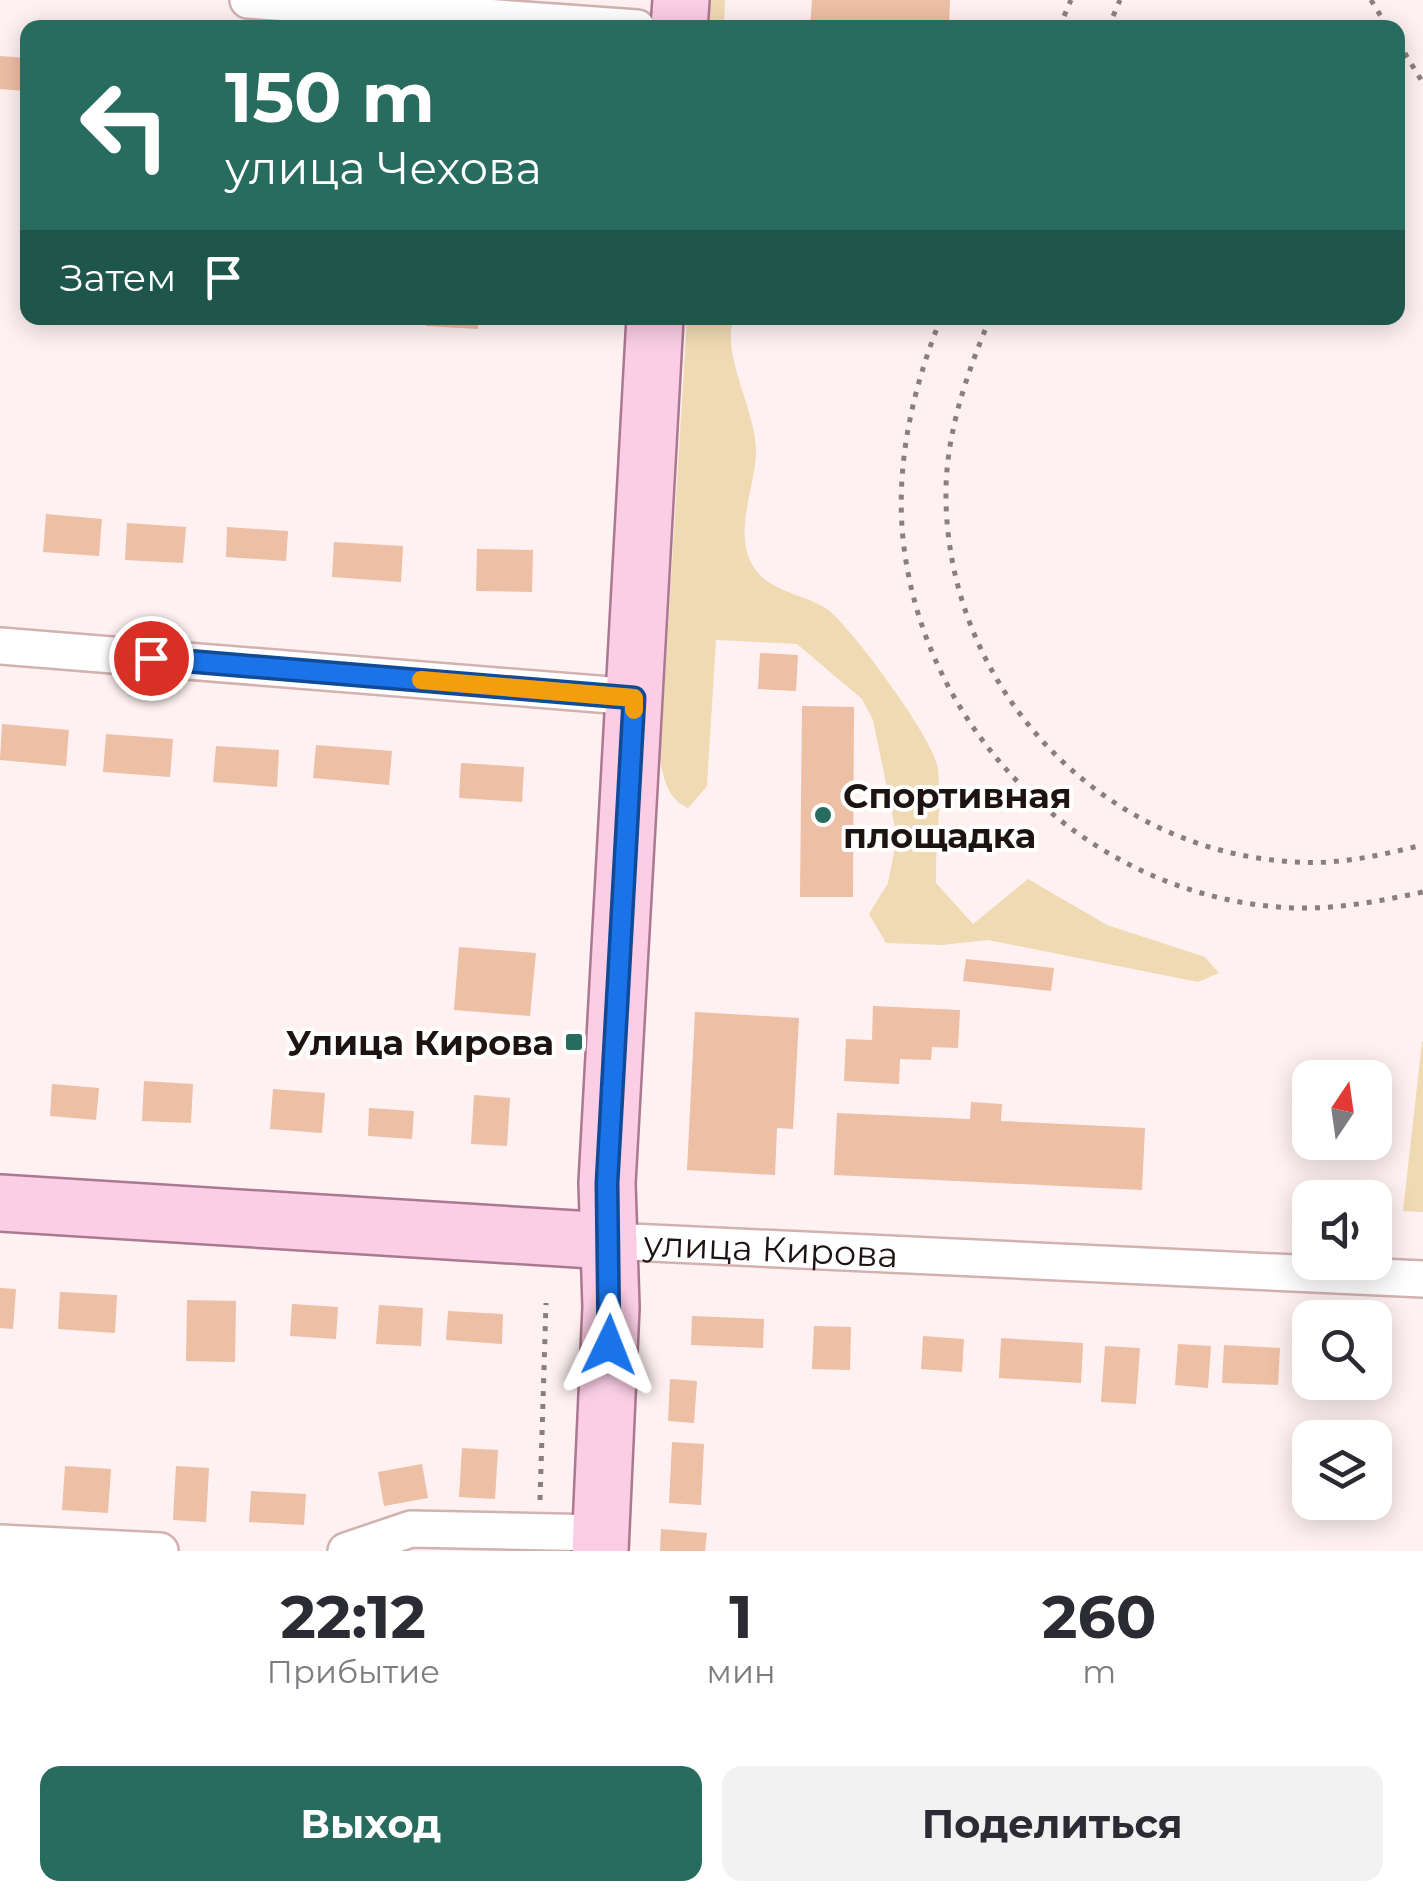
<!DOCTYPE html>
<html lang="ru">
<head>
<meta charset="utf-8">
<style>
  body { margin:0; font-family:Montserrat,sans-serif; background:#f2f2f3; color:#2b2b33; height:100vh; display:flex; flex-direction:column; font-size:38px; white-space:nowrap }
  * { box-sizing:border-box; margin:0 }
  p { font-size:32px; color:#7c7c81 }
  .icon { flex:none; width:55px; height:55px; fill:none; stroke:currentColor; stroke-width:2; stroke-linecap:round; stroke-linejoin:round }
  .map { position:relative; height:1551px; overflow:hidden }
  .panel { display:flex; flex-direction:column; background:#fff; flex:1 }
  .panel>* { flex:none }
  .top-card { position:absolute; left:20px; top:20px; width:1385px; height:305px; border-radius:20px; box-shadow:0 5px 25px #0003; background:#276c5e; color:#fff; overflow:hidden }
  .needle { width:65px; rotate:13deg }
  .fabs { position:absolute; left:1292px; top:1060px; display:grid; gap:20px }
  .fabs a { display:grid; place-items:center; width:100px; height:100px; border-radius:20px; background:#fff; box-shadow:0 5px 25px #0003; font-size:50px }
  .pin { position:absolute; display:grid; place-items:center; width:85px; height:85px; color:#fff; margin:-42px; border:5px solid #fff; border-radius:50%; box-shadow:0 2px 10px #0007 }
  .me { position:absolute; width:110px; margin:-55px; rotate:2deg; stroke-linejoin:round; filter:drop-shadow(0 0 8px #0008) }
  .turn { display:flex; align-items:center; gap:35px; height:210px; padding:0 40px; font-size:45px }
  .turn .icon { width:130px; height:130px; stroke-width:2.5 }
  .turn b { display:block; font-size:70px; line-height:85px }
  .then { display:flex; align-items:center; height:95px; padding:0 40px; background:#0003; gap:20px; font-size:38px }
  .eta { display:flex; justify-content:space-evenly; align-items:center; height:170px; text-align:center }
  .eta b { font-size:60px; font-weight:700; line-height:70px }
  .primary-button { display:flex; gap:20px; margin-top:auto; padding:20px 40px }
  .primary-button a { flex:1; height:115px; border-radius:20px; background:#276c5e; color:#fff; font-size:40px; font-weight:700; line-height:115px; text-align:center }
  .primary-button a+a { background:#f2f2f3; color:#2b2b33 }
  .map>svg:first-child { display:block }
  .green { fill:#f0dab3 }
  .building { fill:#edbfa5 }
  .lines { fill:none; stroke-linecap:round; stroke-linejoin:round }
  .minor-casing { stroke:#d2b2b1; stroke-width:40 }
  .primary-casing { stroke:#ac7890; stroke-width:60 }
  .path { stroke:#8b7e7e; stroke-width:5; stroke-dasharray:5 8; stroke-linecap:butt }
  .minor { stroke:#fff; stroke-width:35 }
  .primary { stroke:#fbcee5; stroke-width:55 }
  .route-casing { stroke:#114b97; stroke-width:25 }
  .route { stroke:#1a73e8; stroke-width:18 }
  .slow { stroke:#f59e0b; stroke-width:18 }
  .poi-dot { fill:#276c5e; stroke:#fff; stroke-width:4 }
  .labels { text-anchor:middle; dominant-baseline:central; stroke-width:8; stroke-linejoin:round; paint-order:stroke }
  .poi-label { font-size:35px; font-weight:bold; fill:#1e1313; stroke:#fff; text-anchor:start }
  .street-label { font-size:35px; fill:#1e1313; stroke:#fff }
</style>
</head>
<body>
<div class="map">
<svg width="1423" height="1551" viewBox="0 0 1423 1551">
  <rect width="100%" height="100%" fill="#fff1f1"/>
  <!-- green -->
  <g class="green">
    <path d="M 707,0 L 725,0 L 724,27 L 705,28 Z"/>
    <path d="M 687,318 L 734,318 C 720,353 756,411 756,450 C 756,488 731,535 755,569 C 773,595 811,594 832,613 C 856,635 935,740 938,769 C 942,806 935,846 936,883 L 973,924 L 1028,879 L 1107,925 L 1205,957 L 1219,973 L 1198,982 L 988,940 L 942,945 L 886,943 L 869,914 L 888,883 L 897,837 L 873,720 L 862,699 L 797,644 L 716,640 L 707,786 L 688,808 C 668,799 664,780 660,760 Z"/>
    <path d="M 1422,1042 L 1423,1042 L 1423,1212 L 1403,1211 Z"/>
  </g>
  <!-- building -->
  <g class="building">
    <path d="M 812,0 L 950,0 L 949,28 L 810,28 Z"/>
    <path d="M 0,56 L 27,58 L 25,91 L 0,89 Z"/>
    <path d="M 427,318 L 479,318 L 478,329 L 426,326 Z"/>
    <path d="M 46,514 L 102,519 L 99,556 L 43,552 Z"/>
    <path d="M 127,523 L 186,527 L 183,563 L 125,560 Z"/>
    <path d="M 227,527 L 288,531 L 286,561 L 226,557 Z"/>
    <path d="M 334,542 L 403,546 L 401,582 L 332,577 Z"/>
    <path d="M 477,549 L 533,550 L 532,592 L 476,591 Z"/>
    <path d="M 760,653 L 798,655 L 796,691 L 758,689 Z"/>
    <path d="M 802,706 L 854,707 L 853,897 L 800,897 Z"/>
    <path d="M 2,724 L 69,730 L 66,766 L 0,760 Z"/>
    <path d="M 106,734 L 173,739 L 170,777 L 103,772 Z"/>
    <path d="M 316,745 L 392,751 L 389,785 L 313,778 Z"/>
    <path d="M 216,746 L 279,750 L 277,787 L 213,782 Z"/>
    <path d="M 461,763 L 524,767 L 522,802 L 459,798 Z"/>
    <path d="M 459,947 L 536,953 L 530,1016 L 454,1010 Z"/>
    <path d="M 966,959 L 1054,968 L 1051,991 L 963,981 Z"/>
    <path d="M 873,1006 L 960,1010 L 958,1048 L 932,1047 L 931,1060 L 900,1059 L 899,1084 L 844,1081 L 846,1039 L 872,1040 Z"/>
    <path d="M 695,1012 L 799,1018 L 793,1129 L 777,1128 L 775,1175 L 687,1170 Z"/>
    <path d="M 144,1081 L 193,1084 L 191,1123 L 142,1121 Z"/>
    <path d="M 52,1084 L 99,1088 L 96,1120 L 50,1116 Z"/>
    <path d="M 273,1089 L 325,1093 L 322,1133 L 270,1129 Z"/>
    <path d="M 474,1095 L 510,1098 L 507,1146 L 471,1144 Z"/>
    <path d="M 971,1102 L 1002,1104 L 1001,1121 L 1145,1128 L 1142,1190 L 834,1175 L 837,1113 L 970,1119 Z"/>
    <path d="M 369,1108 L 414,1111 L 412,1139 L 368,1136 Z"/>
    <path d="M 0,1288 L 16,1289 L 13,1329 L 0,1328 Z"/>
    <path d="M 60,1292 L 117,1295 L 115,1333 L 58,1329 Z"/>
    <path d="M 187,1300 L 236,1301 L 235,1362 L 186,1361 Z"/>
    <path d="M 292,1304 L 338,1307 L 336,1339 L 290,1336 Z"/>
    <path d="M 379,1305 L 423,1308 L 421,1346 L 376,1344 Z"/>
    <path d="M 448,1311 L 503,1314 L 502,1344 L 446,1340 Z"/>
    <path d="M 692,1316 L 764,1319 L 763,1348 L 691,1345 Z"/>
    <path d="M 814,1326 L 851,1327 L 850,1370 L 812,1369 Z"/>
    <path d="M 923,1336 L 964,1339 L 962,1372 L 921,1369 Z"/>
    <path d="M 1001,1338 L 1083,1343 L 1081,1383 L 999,1378 Z"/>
    <path d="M 1178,1344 L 1211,1346 L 1208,1388 L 1175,1385 Z"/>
    <path d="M 1224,1345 L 1280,1348 L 1278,1385 L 1222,1383 Z"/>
    <path d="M 1105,1346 L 1140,1348 L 1136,1404 L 1101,1402 Z"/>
    <path d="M 670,1379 L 697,1381 L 694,1423 L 668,1421 Z"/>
    <path d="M 672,1442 L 704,1444 L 701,1505 L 669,1503 Z"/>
    <path d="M 462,1448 L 498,1450 L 495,1499 L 459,1497 Z"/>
    <path d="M 422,1464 L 428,1498 L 384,1506 L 378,1472 Z"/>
    <path d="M 65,1466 L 111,1469 L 108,1513 L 62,1510 Z"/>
    <path d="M 176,1466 L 209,1468 L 206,1522 L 173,1520 Z"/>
    <path d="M 251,1491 L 306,1494 L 304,1525 L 249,1522 Z"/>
    <path d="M 661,1529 L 707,1533 L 705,1551 L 660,1551 Z"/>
  </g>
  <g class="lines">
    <defs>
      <g id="minor">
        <path d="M 248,0 L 637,28"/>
        <path d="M 0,646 L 635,697"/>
        <path id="s1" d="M 609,1241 L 1423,1279"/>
        <path d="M 0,1543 L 160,1551"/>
        <path d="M 346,1551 L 411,1529 L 601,1533"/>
      </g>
      <g id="primary">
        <path d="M 679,28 L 681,0"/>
        <path d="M 0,1203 L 609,1241"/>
        <path d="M 600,1551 L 611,1307 L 607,1183 L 655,318"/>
      </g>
    </defs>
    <!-- minor casing -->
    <use href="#minor" class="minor-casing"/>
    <!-- primary casing -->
    <use href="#primary" class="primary-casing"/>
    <!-- path -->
    <g class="path">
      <path d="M 1371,0 L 1388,28"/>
      <path d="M 1059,28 L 1071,0"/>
      <path d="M 1108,28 L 1120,0"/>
      <path d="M 1398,42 L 1423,83"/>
      <path d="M 941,318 C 911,392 893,474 905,555 C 933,747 1100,901 1295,908 C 1339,909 1381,901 1423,892"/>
      <path d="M 990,318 C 968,371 948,427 946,486 C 942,683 1098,852 1296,862 C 1339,865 1381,855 1423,845"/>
      <path d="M 540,1500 L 546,1303"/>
    </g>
    <!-- minor -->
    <use href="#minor" class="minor"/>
    <!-- primary -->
    <use href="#primary" class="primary"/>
  </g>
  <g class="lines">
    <defs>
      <path id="route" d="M 151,658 L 634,698 L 607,1183 L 609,1345"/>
    </defs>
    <!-- route casing -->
    <use href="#route" class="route-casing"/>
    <!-- route -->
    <use href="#route" class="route"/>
    <!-- slow -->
    <path class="slow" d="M 421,680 L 634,698 L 634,710"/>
  </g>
  <!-- markers -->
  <g class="poi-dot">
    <circle cx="823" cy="815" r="10"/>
    <rect x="564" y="1032" width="20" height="20" rx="5"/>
  </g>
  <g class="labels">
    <!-- poi labels -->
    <g class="poi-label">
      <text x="843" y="795">Спортивная<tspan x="843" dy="40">площадка</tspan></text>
      <text x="554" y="1042" text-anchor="end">Улица Кирова</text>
    </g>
    <!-- street labels -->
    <g class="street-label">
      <text stroke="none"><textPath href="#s1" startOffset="162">улица Кирова</textPath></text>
    </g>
  </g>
</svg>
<div class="fabs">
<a><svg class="needle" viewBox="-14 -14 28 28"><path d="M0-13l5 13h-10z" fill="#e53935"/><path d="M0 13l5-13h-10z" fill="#7c7c81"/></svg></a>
<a><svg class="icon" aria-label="sound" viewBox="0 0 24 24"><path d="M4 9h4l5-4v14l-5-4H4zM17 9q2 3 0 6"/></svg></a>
<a><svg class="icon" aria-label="search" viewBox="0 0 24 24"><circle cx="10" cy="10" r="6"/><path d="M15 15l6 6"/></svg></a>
<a><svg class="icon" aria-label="layers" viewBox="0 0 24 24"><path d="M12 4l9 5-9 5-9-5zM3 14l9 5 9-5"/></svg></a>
</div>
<div class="pin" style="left:151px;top:658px;background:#d93025"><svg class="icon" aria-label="arrive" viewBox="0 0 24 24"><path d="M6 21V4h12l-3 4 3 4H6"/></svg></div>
<svg class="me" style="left:609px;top:1345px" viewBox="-20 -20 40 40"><path d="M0-17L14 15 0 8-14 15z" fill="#1a73e8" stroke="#fff" stroke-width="4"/></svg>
<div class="top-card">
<div class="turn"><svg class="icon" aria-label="left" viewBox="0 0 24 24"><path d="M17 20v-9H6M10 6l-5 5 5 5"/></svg><div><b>150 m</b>улица Чехова</div></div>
<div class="then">Затем<svg class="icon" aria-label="arrive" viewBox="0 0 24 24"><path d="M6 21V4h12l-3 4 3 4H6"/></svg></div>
</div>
</div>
<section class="panel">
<div class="eta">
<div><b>22:12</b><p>Прибытие</p></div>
<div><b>1</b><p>мин</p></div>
<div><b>260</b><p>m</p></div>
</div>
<div class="primary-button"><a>Выход</a><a>Поделиться</a></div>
</section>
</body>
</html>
